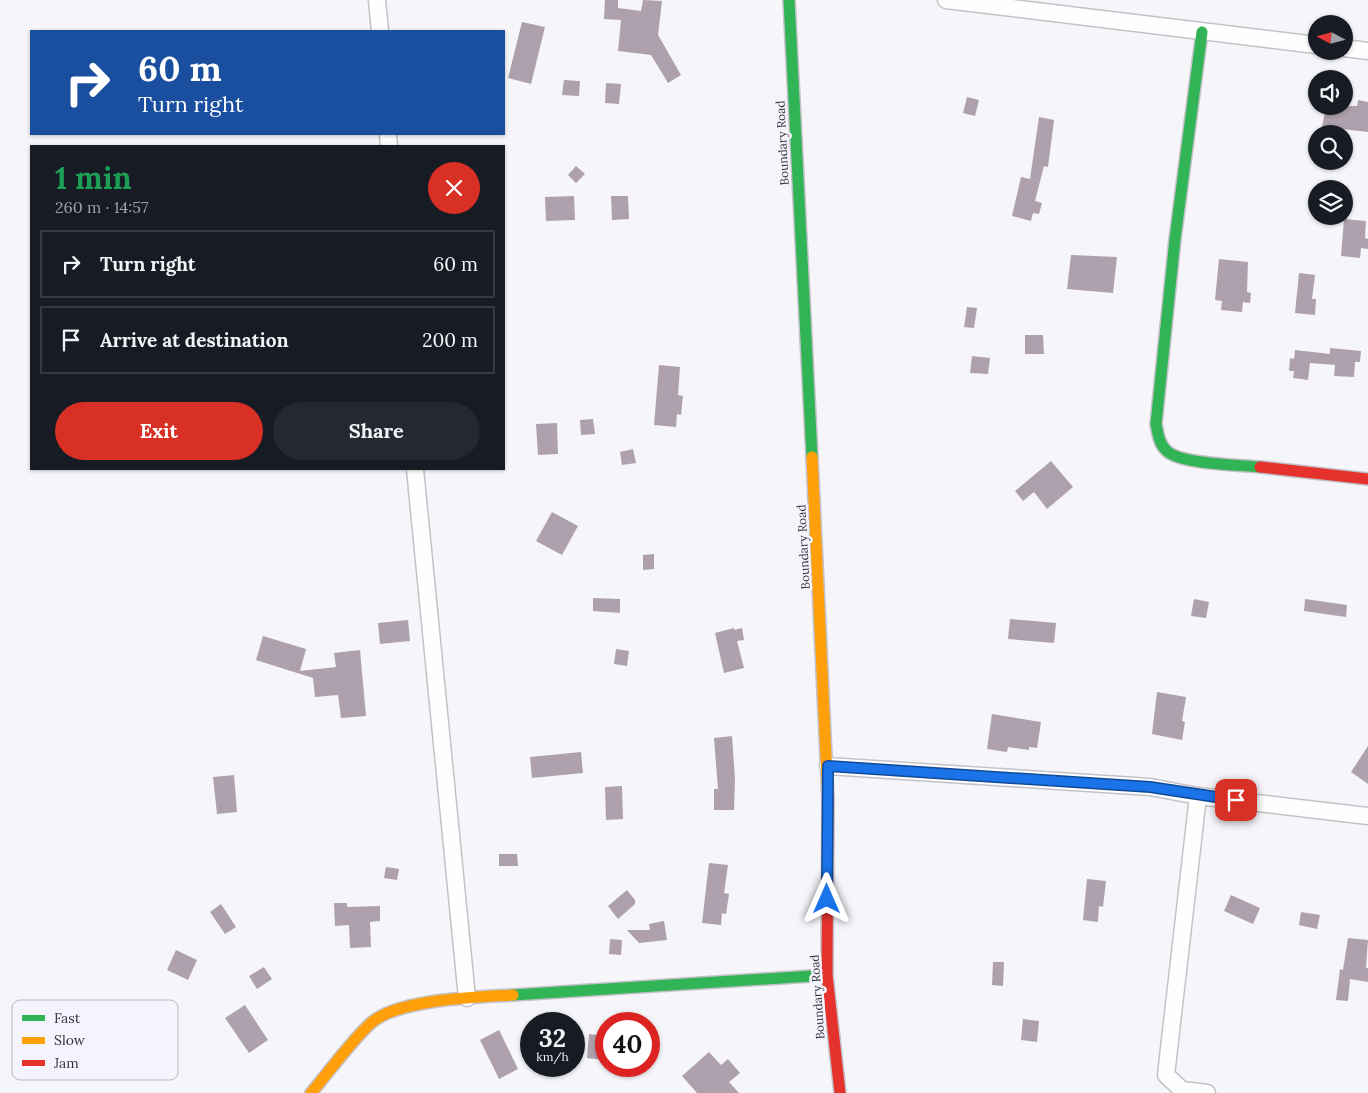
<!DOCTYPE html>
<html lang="en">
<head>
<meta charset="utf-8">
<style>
  body { margin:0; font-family:Lora,serif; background:#242831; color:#f1f3f6; height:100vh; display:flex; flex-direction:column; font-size:19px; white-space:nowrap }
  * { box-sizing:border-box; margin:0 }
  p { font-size:16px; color:#9ea1a6 }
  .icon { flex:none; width:28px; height:28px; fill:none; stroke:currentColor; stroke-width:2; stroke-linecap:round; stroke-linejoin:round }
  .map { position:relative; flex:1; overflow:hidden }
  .panel { position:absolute; left:30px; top:145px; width:475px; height:325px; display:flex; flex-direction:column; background:#171b24; border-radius:0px; box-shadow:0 1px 4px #0004 }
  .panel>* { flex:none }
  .top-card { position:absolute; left:30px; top:30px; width:475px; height:105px; border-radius:0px; box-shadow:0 1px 4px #0004; background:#1a4fa0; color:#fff; overflow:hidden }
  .needle { width:32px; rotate:277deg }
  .tools { position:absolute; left:1308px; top:15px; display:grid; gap:10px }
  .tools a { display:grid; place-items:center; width:45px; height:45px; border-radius:50%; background:#171b24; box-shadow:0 1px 4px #0004; font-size:25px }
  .speed { position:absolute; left:520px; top:1012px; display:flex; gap:10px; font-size:25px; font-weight:700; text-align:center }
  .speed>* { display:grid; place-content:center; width:65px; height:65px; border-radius:50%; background:#171b24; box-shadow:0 1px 4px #0004; line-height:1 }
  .speed small { font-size:12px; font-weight:400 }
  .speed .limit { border:8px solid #d22; background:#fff; color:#111 }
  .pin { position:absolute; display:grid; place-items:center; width:42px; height:42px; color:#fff; margin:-21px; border-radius:10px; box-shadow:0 2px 8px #0006 }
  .me { position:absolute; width:55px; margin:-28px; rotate:0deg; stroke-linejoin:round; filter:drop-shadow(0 0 4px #0008) }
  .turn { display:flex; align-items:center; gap:18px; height:105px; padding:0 25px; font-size:22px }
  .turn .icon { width:65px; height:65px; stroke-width:2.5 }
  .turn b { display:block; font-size:35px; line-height:42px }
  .round { display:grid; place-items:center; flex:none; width:52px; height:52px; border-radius:26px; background:#242831 }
  .overview { display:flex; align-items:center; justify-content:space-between; height:85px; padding:0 25px }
  h1 { font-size:30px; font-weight:700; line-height:38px; color:#1e9e55 }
  .cta { display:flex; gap:10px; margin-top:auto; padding:10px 25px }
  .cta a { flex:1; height:58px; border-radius:30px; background:#d93025; color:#fff; font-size:20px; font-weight:700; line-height:58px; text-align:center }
  .cta a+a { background:#242831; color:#f1f3f6 }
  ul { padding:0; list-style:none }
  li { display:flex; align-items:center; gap:15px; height:68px; margin:0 10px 8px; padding:0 15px; border:2px solid #363941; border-radius:0px }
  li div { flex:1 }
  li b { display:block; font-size:19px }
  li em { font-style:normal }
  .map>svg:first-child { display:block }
  .building { fill:#aea1ad }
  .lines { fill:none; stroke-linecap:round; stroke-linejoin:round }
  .street-casing { stroke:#c4c2c8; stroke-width:19 }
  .fast-casing { stroke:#c4c2c8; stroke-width:14 }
  .slow-casing { stroke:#c4c2c8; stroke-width:14 }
  .jam-casing { stroke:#c4c2c8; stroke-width:14 }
  .street { stroke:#fefefe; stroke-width:16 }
  .fast { stroke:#30b455; stroke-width:11 }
  .slow { stroke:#ff9f0a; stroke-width:11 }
  .jam { stroke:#e5322d; stroke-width:11 }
  .route-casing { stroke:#114b97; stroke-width:12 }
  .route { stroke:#1a73e8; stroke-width:9 }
  .labels { text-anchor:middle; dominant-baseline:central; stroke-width:5; stroke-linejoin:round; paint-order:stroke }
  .street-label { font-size:12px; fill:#35333b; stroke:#f5f3fc }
  .key { fill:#f5f3fc; stroke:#bbb9c2; stroke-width:1 }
  .key-label { font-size:14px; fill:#35333b }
</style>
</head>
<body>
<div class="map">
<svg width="1368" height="1093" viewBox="0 0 1368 1093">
  <rect width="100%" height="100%" fill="#f6f5fa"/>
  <!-- building -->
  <g class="building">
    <path d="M 605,0 L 618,0 L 618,8 L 641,11 L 643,0 L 662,1 L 658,35 L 681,75 L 668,83 L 651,55 L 618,51 L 621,20 L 604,19 Z"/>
    <path d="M 522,22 L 545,27 L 531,84 L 508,78 Z"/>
    <path d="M 564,80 L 580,81 L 579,96 L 562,95 Z"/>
    <path d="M 606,83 L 621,84 L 619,104 L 605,103 Z"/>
    <path d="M 967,97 L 979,100 L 975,116 L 963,113 Z"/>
    <path d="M 1358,100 L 1368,102 L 1368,132 L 1322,127 L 1326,106 L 1357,106 Z"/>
    <path d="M 1039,117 L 1054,120 L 1048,167 L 1044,166 L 1035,201 L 1042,203 L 1039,214 L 1033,213 L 1031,221 L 1012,216 L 1021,177 L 1030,179 Z"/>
    <path d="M 576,166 L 585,174 L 576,183 L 568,175 Z"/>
    <path d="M 574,196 L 575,220 L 546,221 L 545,197 Z"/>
    <path d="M 611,196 L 628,196 L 629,219 L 612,220 Z"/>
    <path d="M 1344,219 L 1366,221 L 1365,238 L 1368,239 L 1368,249 L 1361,248 L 1360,258 L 1341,256 Z"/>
    <path d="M 1071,255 L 1117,257 L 1113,293 L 1067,289 Z"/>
    <path d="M 1219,259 L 1248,262 L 1247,292 L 1251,293 L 1250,303 L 1243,302 L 1242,312 L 1221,310 L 1222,301 L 1215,300 Z"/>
    <path d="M 1299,273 L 1315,275 L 1312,299 L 1316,299 L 1315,315 L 1295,313 Z"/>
    <path d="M 967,307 L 977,308 L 974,328 L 964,327 Z"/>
    <path d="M 1025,335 L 1043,335 L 1044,354 L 1025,354 Z"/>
    <path d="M 1330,348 L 1361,351 L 1360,362 L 1355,362 L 1354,377 L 1334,376 L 1335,365 L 1310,363 L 1308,380 L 1293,378 L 1294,371 L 1289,371 L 1290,358 L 1294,359 L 1295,350 L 1330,354 Z"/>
    <path d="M 972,356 L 990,358 L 988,374 L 970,373 Z"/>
    <path d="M 659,365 L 680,367 L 678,395 L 683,396 L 681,415 L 677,414 L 676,427 L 654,425 Z"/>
    <path d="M 593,419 L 595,434 L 581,435 L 580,420 Z"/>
    <path d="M 557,423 L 558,454 L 538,455 L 536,424 Z"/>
    <path d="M 633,449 L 636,463 L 622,465 L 620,452 Z"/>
    <path d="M 1051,461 L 1073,487 L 1047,509 L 1034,492 L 1023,501 L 1015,491 Z"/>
    <path d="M 552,512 L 578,526 L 562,555 L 536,541 Z"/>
    <path d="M 654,554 L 654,569 L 643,570 L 643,555 Z"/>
    <path d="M 593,598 L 620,599 L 620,613 L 593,611 Z"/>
    <path d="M 1194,599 L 1209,602 L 1206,618 L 1191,616 Z"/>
    <path d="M 1305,599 L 1347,605 L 1346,617 L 1304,611 Z"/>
    <path d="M 1010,619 L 1056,623 L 1054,643 L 1008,639 Z"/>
    <path d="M 408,620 L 410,641 L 380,644 L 378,623 Z"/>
    <path d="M 734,628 L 734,630 L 742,628 L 744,640 L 737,641 L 744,668 L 724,673 L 715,633 Z"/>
    <path d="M 263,636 L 306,649 L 300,671 L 336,667 L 334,653 L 360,650 L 366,716 L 341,718 L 338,695 L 315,697 L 313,678 L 256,660 Z"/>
    <path d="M 616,649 L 629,651 L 627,666 L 614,664 Z"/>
    <path d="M 1157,692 L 1186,697 L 1182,721 L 1185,722 L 1182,740 L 1152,734 Z"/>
    <path d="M 992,714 L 1041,722 L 1037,748 L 1029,747 L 1029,750 L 1008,747 L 1007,752 L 987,749 Z"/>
    <path d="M 732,736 L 735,779 L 734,810 L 714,810 L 714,789 L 718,789 L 714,738 Z"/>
    <path d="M 1368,746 L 1368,784 L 1351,772 Z"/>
    <path d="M 581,752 L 583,773 L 532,778 L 530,757 Z"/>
    <path d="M 234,775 L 237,812 L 217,814 L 213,777 Z"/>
    <path d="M 622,786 L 623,819 L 606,820 L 605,787 Z"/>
    <path d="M 499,854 L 517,854 L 518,866 L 499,866 Z"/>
    <path d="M 709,863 L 728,865 L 724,893 L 729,894 L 726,914 L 722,913 L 721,925 L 702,923 Z"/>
    <path d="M 386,867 L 399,869 L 397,880 L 384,878 Z"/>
    <path d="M 1087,879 L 1106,881 L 1103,907 L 1099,906 L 1098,922 L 1083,920 Z"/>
    <path d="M 627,890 L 635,900 L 635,904 L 618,919 L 608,906 Z"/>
    <path d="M 1231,895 L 1260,908 L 1253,924 L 1224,911 Z"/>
    <path d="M 334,903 L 347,903 L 347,907 L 380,906 L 380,921 L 370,922 L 371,947 L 350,948 L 349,925 L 335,926 Z"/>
    <path d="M 221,904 L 236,927 L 225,934 L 210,912 Z"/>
    <path d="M 1301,912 L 1320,915 L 1317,929 L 1299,925 Z"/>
    <path d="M 664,921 L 667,940 L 639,943 L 627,930 L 650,930 L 649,924 Z"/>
    <path d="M 1348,938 L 1368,940 L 1366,968 L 1368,968 L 1368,982 L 1350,979 L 1348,1001 L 1336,1000 L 1340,969 L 1343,970 Z"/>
    <path d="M 610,939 L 622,940 L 621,955 L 609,954 Z"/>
    <path d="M 176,950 L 197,960 L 188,980 L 167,970 Z"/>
    <path d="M 993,962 L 1004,962 L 1003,986 L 992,985 Z"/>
    <path d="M 264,967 L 272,979 L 257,989 L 249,976 Z"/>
    <path d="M 245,1005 L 268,1040 L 249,1053 L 225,1018 Z"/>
    <path d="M 1023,1019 L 1039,1021 L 1037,1042 L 1021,1040 Z"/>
    <path d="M 499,1030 L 518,1069 L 499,1079 L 480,1040 Z"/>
    <path d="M 589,1034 L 606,1036 L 604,1060 L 587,1058 Z"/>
    <path d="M 709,1052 L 721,1065 L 728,1059 L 740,1073 L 729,1082 L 739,1093 L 697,1093 L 682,1076 Z"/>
  </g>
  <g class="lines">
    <defs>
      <g id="street">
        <path d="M 377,0 L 380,31"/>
        <path d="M 946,0 L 1316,45"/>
        <path d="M 1344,48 L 1368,51"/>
        <path d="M 388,134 L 389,146"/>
        <path d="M 415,469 L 467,998"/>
        <path d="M 828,766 L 1150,787 L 1198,796 L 1368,816"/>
        <path d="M 1198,796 L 1166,1075 L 1182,1090 L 1207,1093"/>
      </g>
      <g id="fast">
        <path d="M 789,0 L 812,457"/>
        <path d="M 1202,32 L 1175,239 L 1156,424 C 1158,434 1159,445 1168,452 C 1183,464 1239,465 1260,467"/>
        <path d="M 513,995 L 827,975"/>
      </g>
      <g id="slow">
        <path d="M 812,457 L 828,799"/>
        <path d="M 311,1093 C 329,1072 351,1041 371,1023 C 398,999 477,997 513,995"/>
      </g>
      <g id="jam">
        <path d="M 1260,467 L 1368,479"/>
        <path d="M 828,799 L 827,975 L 840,1093"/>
      </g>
    </defs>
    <!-- street casing -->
    <use href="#street" class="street-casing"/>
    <!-- fast casing -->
    <use href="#fast" class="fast-casing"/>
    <!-- slow casing -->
    <use href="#slow" class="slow-casing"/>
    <!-- jam casing -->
    <use href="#jam" class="jam-casing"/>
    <!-- street -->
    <use href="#street" class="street"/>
    <!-- fast -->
    <use href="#fast" class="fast"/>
    <!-- slow -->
    <use href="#slow" class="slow"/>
    <!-- jam -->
    <use href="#jam" class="jam"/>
  </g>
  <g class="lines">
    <defs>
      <path id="route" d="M 827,899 L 828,766 L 1150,787 L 1236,800"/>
    </defs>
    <!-- route casing -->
    <use href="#route" class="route-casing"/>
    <!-- route -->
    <use href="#route" class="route"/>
  </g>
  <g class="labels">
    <!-- street labels -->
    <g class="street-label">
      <text transform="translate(782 143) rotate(-93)">Boundary Road</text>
      <text transform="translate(803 547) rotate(-93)">Boundary Road</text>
      <text transform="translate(817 997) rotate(-94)">Boundary Road</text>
    </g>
  </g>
  <!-- legend -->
  <rect x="12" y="1000" width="166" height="80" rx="8" class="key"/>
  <rect x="22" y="1015" width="23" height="6" fill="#30b455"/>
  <rect x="22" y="1037" width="23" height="7" fill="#ff9f0a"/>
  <rect x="22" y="1060" width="23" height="6" fill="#e5322d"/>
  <g class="key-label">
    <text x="54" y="1023">Fast</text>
    <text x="54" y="1045">Slow</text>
    <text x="54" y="1068">Jam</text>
  </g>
</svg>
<div class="tools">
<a><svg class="needle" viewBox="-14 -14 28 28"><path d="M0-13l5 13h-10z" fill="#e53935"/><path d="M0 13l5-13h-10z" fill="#9ea1a6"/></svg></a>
<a><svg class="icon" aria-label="sound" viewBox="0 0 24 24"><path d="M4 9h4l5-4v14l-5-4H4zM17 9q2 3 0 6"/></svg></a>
<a><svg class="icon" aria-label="search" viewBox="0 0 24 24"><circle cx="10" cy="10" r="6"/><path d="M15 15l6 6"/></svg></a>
<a><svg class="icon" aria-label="layers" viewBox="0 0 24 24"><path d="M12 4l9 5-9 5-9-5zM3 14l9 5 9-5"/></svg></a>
</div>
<div class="speed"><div>32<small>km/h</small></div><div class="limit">40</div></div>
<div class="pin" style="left:1236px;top:800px;background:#d93025"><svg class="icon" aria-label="arrive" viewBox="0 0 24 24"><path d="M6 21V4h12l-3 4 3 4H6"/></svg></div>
<svg class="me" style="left:827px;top:899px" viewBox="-20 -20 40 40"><path d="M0-17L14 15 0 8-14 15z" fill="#1a73e8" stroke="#fff" stroke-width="4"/></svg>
<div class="top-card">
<div class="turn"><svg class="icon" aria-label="right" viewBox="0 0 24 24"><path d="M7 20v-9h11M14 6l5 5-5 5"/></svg><div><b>60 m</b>Turn right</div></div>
</div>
<section class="panel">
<div class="overview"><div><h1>1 min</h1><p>260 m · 14:57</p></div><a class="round" style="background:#d93025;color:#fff"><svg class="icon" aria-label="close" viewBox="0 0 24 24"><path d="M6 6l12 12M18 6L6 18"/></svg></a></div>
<ul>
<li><svg class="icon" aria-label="right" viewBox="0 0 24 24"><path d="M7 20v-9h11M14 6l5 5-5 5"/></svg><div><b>Turn right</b></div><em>60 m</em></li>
<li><svg class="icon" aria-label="arrive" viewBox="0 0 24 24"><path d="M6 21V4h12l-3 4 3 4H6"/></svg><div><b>Arrive at destination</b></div><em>200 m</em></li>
</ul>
<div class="cta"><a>Exit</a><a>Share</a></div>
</section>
</div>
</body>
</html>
